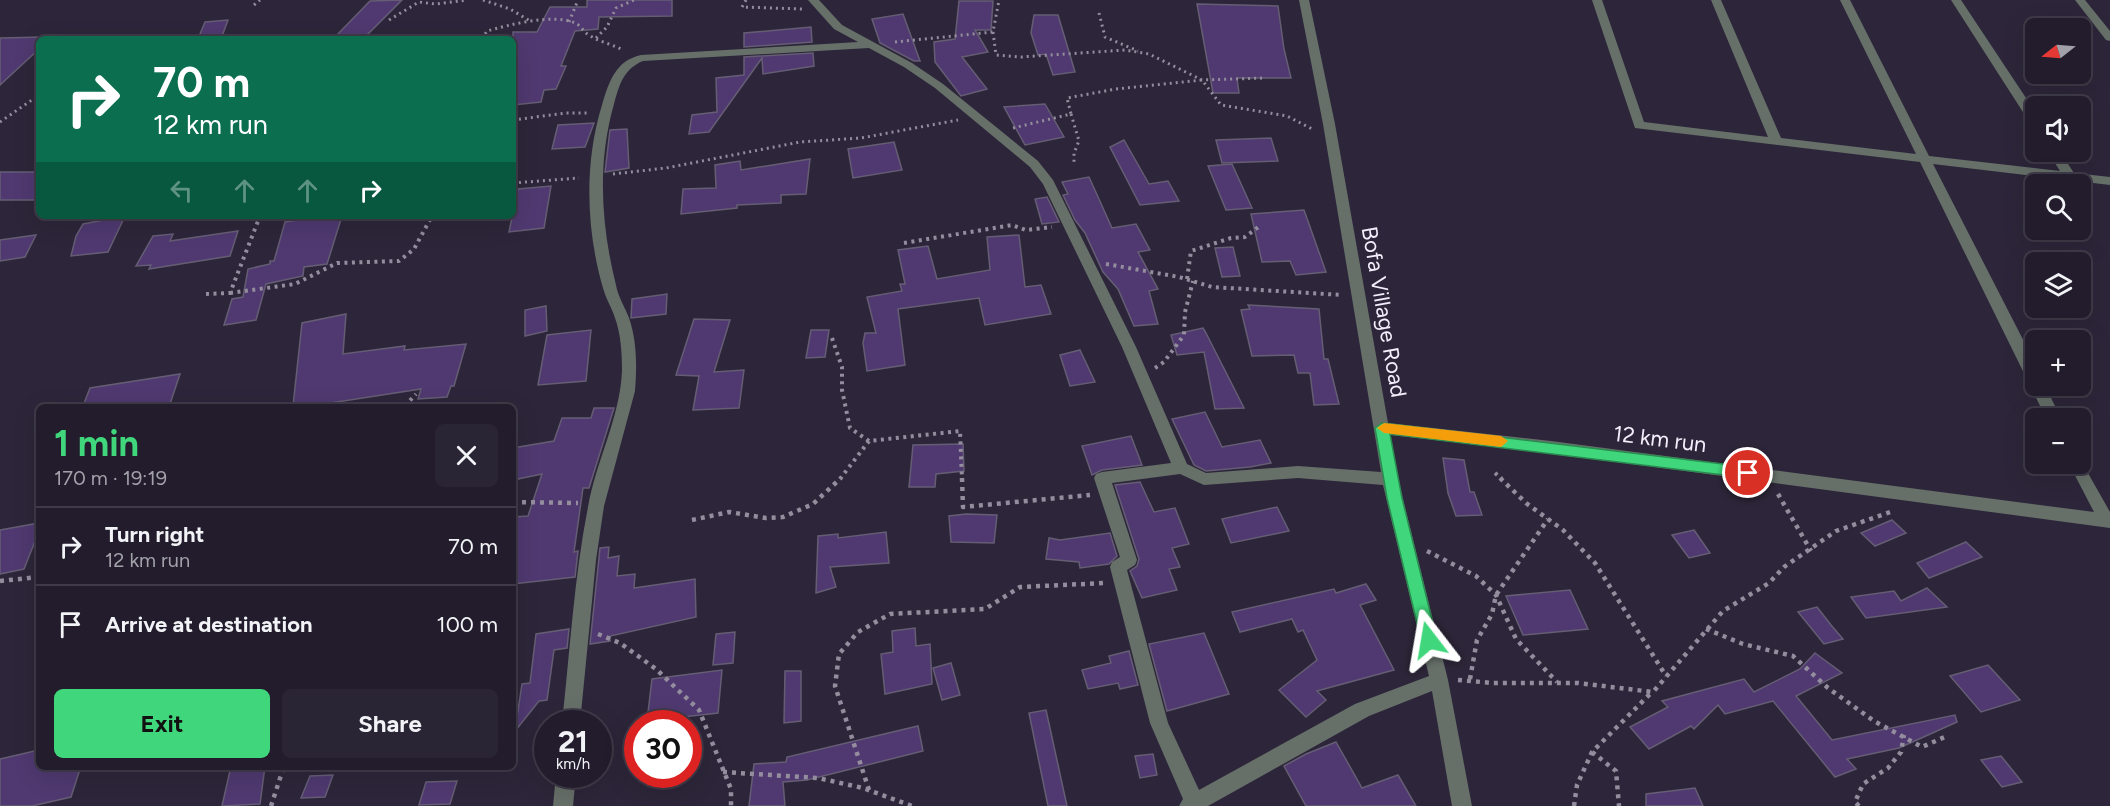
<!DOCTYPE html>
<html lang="en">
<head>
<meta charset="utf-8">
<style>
  body { margin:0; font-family:Figtree,sans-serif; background:#2a2534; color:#f1f3f6; height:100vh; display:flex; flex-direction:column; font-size:22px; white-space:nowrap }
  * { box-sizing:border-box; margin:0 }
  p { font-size:20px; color:#a2a1a9 }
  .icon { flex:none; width:33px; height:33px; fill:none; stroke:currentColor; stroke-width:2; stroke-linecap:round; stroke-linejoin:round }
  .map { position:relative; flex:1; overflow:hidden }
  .details { position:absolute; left:36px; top:404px; width:480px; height:366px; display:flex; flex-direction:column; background:#221c2c; border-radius:9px; box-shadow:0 6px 24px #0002,0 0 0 2px #3f3a48 }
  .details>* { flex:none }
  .hud { position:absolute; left:36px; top:36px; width:480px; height:183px; border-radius:9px; box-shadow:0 6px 24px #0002,0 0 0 2px #3f3a48; background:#0b6e4f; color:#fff; overflow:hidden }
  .needle { width:39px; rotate:253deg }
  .buttons { position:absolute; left:2025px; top:18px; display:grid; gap:12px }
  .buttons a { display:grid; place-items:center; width:66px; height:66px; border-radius:9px; background:#221c2c; box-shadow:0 6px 24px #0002,0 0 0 2px #3f3a48; font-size:30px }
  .speed { position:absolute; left:534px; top:710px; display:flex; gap:12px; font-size:30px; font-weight:700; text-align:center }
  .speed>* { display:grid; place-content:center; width:78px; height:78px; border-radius:50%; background:#221c2c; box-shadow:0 6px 24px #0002,0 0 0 2px #3f3a48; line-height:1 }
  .speed small { font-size:15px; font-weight:400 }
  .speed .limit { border:9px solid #d22; background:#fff; color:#111 }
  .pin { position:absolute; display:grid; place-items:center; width:51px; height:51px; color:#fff; margin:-26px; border:3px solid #fff; border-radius:50%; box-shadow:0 2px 6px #0007 }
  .me { position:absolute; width:66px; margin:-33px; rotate:346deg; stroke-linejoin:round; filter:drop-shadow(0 0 4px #0008) }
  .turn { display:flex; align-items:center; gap:21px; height:126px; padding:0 18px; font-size:27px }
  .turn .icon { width:78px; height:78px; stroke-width:2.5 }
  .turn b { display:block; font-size:42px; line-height:51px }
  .lanes { display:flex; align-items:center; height:57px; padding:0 18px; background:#0003; justify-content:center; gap:30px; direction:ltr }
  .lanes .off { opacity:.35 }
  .round { display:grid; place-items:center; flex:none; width:63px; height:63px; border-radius:9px; background:#2a2534 }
  .headline { display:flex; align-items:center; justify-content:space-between; height:102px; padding:0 18px }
  h1 { font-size:36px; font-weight:700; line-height:45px; color:#40d77c }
  .action { display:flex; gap:12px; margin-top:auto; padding:12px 18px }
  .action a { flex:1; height:69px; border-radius:9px; background:#40d77c; color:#111; font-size:24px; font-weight:700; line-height:69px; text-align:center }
  .action a+a { background:#2a2534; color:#f1f3f6 }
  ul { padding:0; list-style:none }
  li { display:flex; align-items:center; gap:18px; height:78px; padding:0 18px; border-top:2px solid #3f3a48 }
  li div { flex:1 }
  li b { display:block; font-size:22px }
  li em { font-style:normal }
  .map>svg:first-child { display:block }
  .building { fill:#4f3970; stroke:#655d74; stroke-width:1.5 }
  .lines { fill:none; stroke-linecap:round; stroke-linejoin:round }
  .path-far2 { stroke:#938d9e; stroke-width:3; stroke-dasharray:2 4; stroke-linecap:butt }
  .path-far1 { stroke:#938d9e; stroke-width:4; stroke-dasharray:3 4.5; stroke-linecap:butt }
  .path { stroke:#938d9e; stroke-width:4.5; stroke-dasharray:4 5; stroke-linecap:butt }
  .street { fill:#667069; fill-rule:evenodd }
  .route { fill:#40d77c; stroke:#2a8c51; stroke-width:1.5 }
  .slow { fill:#f59e0b }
  .labels { text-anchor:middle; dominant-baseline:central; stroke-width:6; stroke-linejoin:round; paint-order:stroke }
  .street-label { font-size:22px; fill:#f2eefc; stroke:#2d263a }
</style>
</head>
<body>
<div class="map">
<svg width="2110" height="806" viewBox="0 0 2110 806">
  <rect width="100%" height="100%" fill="#2d263a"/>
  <!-- building -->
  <g class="building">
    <path d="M 402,0 L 366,36 L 333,39 L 370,1 Z"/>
    <path d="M 587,0 L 672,0 L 672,16 L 599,17 L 598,29 L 575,31 L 561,66 L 566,66 L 556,89 L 544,90 L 541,102 L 513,105 L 513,32 L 537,32 L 550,7 L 587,7 Z"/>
    <path d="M 959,1 L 993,1 L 991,30 L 975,30 L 988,52 L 962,57 L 987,89 L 961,96 L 935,62 L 934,42 L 955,39 Z"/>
    <path d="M 1197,4 L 1278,6 L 1284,49 L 1291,78 L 1237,78 L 1239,93 L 1213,93 Z"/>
    <path d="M 903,14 L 920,61 L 914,61 L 880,43 L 872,19 Z"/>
    <path d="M 1034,15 L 1058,15 L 1075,72 L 1053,75 L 1046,54 L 1038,55 L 1031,33 Z"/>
    <path d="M 228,20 L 221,39 L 198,39 L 205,22 Z"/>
    <path d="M 811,27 L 812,42 L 744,47 L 744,33 Z"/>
    <path d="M 43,37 L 39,39 L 39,49 L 0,85 L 0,38 Z"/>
    <path d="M 813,53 L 814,66 L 763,74 L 762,58 L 709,132 L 689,134 L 692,115 L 717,112 L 716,78 L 744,75 L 744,57 Z"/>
    <path d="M 1045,104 L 1064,137 L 1025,145 L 1004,107 Z"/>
    <path d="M 594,123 L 585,147 L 552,149 L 558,125 Z"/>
    <path d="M 627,129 L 629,168 L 605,172 L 610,130 Z"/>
    <path d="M 1271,138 L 1278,161 L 1222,163 L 1216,140 Z"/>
    <path d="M 1124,140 L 1149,184 L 1168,181 L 1179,201 L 1140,205 L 1110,147 Z"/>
    <path d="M 894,142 L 902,170 L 853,178 L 848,149 Z"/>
    <path d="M 810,159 L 806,194 L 781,195 L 781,203 L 737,205 L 737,208 L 681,214 L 683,189 L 716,188 L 715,165 L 740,161 L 741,170 Z"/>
    <path d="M 1232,164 L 1252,208 L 1226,210 L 1208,166 Z"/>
    <path d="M 0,172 L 39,172 L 39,194 L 34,200 L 0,200 Z"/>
    <path d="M 1089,177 L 1112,228 L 1136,224 L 1150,250 L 1138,252 L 1158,289 L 1149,291 L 1158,324 L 1134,326 L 1118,289 L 1103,272 L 1085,233 L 1075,220 L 1063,195 L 1068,194 L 1062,182 Z"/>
    <path d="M 551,186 L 544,228 L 509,232 L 518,189 Z"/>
    <path d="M 1047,197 L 1059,222 L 1042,224 L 1035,199 Z"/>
    <path d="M 1304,210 L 1326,272 L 1296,275 L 1290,261 L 1262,262 L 1251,214 Z"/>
    <path d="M 125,216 L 108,252 L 71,256 L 76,236 L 83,224 Z"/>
    <path d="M 325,216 L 342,216 L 327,264 L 304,267 L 303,276 L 266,284 L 256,320 L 224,325 L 232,299 L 243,297 L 248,269 L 270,264 L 270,261 L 274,261 L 285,222 Z"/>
    <path d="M 238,231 L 230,256 L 149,269 L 151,265 L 136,266 L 153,236 L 173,234 L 170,241 Z"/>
    <path d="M 36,235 L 25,257 L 0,261 L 0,240 Z"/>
    <path d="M 1019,235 L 1025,287 L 1041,285 L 1051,314 L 985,325 L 979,298 L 898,309 L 905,365 L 867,371 L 863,343 L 865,333 L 876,333 L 867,297 L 902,291 L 900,284 L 905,284 L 898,250 L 928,246 L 937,279 L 990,270 L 987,237 Z"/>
    <path d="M 1233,247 L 1240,276 L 1222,277 L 1215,248 Z"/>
    <path d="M 667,294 L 666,314 L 631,318 L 632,299 Z"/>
    <path d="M 1248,305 L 1319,309 L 1324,359 L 1328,359 L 1339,404 L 1314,405 L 1310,373 L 1298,373 L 1294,355 L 1252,356 L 1241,310 L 1250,309 Z"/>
    <path d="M 546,306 L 547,331 L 525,336 L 525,310 Z"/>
    <path d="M 346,314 L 343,354 L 405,346 L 404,350 L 466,344 L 454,386 L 451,386 L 447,397 L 418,399 L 421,389 L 311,406 L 293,406 L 302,323 Z"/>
    <path d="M 694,319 L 730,320 L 714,372 L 744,370 L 739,408 L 693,410 L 699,376 L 676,375 Z"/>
    <path d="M 1203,328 L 1206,333 L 1244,408 L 1215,409 L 1204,352 L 1177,355 L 1171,335 Z"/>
    <path d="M 591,330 L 586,381 L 538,385 L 547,335 Z"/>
    <path d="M 811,330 L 829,330 L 825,357 L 806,358 Z"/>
    <path d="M 1080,350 L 1095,382 L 1070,386 L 1060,355 Z"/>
    <path d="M 180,374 L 170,404 L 154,406 L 83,406 L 90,388 Z"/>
    <path d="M 594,408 L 614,408 L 589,488 L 583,488 L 574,552 L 578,551 L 575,577 L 513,584 L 513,517 L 528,516 L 542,474 L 513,480 L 513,448 L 554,441 L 562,418 L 591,418 Z"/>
    <path d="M 1205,412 L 1222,447 L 1260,440 L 1271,463 L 1250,467 L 1206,471 L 1194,465 L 1172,419 Z"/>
    <path d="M 1131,436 L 1142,465 L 1102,470 L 1092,475 L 1082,446 Z"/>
    <path d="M 963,444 L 964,471 L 936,474 L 935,487 L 909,487 L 913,445 Z"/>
    <path d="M 1443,458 L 1464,460 L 1470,492 L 1474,492 L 1482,515 L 1456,516 L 1448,493 Z"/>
    <path d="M 1140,482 L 1154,512 L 1175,508 L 1189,544 L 1172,548 L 1180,567 L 1169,569 L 1177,590 L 1142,598 L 1130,571 L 1137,566 L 1139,559 L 1115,485 Z"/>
    <path d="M 1277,507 L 1289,531 L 1231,543 L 1222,519 Z"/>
    <path d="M 966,514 L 997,515 L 994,543 L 951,542 L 949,516 Z"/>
    <path d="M 1892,520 L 1906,533 L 1875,546 L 1861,533 Z"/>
    <path d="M 39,523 L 39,531 L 24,569 L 0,574 L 0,530 Z"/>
    <path d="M 1694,530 L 1710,553 L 1689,558 L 1672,535 Z"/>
    <path d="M 886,532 L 889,563 L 830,567 L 836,587 L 816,593 L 818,536 L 838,534 L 838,538 Z"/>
    <path d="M 1110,533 L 1117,556 L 1109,564 L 1080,568 L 1079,562 L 1046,559 L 1049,538 L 1060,540 Z"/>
    <path d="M 1966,542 L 1982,557 L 1929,578 L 1917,563 Z"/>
    <path d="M 609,547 L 608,558 L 619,556 L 617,576 L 635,574 L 634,588 L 695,579 L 696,617 L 610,636 L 610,641 L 590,644 L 600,548 Z"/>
    <path d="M 1366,584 L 1376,600 L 1360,605 L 1394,670 L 1317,691 L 1326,700 L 1306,717 L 1279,690 L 1317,660 L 1303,630 L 1298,632 L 1292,619 L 1240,632 L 1232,612 L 1334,589 L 1336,593 Z"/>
    <path d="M 1927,588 L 1947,607 L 1866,618 L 1851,597 L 1894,591 L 1901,601 Z"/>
    <path d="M 1570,590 L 1588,629 L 1523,635 L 1506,596 Z"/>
    <path d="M 1817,607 L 1831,625 L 1843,639 L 1824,644 L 1798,612 Z"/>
    <path d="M 915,628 L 916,646 L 930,644 L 932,684 L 885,694 L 881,654 L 893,652 L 892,631 Z"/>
    <path d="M 569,629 L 567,648 L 554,650 L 547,700 L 539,701 L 515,731 L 522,684 L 530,683 L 536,634 Z"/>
    <path d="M 735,632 L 733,663 L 713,665 L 716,634 Z"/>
    <path d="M 1204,633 L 1229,694 L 1167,711 L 1149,644 Z"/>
    <path d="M 1129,651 L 1138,685 L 1120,689 L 1118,683 L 1088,689 L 1082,670 L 1111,663 L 1109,656 Z"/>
    <path d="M 1815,653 L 1842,673 L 1796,696 L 1832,740 L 1955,715 L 1957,722 L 1899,748 L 1847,759 L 1856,769 L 1835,777 L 1773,701 L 1725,714 L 1718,705 L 1694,729 L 1691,726 L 1649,749 L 1630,727 L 1668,707 L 1662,701 L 1744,679 L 1754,692 L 1800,669 Z"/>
    <path d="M 951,663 L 960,695 L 942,700 L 933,668 Z"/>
    <path d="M 1988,665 L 2020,700 L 1981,712 L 1950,676 Z"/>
    <path d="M 722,670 L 718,713 L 647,721 L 652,679 Z"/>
    <path d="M 785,671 L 801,671 L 801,721 L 784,723 Z"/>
    <path d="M 1046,710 L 1067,806 L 1048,806 L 1029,713 Z"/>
    <path d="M 918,726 L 923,751 L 807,780 L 783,782 L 785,806 L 749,806 L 754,764 L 786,762 L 787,757 Z"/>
    <path d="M 1336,742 L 1362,788 L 1398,775 L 1416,806 L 1306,806 L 1284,766 L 1306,754 Z"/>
    <path d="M 39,750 L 39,766 L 81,766 L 71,797 L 32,806 L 0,806 L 0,759 Z"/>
    <path d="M 1153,754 L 1157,775 L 1140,778 L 1135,756 Z"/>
    <path d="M 2001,756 L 2022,782 L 2002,787 L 1981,760 Z"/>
    <path d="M 231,766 L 265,766 L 260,804 L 222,806 Z"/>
    <path d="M 333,775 L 325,797 L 301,798 L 310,776 Z"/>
    <path d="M 457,781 L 450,804 L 419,805 L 426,782 Z"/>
    <path d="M 1695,788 L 1703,806 L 1646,806 L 1646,794 Z"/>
  </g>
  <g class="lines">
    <!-- path-far2 -->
    <g class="path-far2">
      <path d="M 483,0 L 510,9 L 530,21"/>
      <path d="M 746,0 L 742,7 L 802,9"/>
      <path d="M 254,5 L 260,0"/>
      <path d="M 1099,13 L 1105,37 L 1138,51"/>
      <path d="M 389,20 L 419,2 L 435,4 L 467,0"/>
      <path d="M 569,22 L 578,0"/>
      <path d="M 993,32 L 996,55 L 1021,57 L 1125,50 L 1149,54 L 1202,80 L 1266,78"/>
      <path d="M 596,38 L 607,27 L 616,8 L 634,0"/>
      <path d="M 262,39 L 285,36 L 304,39"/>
      <path d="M 482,39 L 487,31 C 509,25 553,13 575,23 C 581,25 583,32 589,35 C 599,42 612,44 623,50"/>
      <path d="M 895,42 L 993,32 L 999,0"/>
      <path d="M 1071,114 L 1079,141 L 1074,153 L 1074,164"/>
      <path d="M 513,120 L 566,113 L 588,113"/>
      <path d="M 0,122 L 39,95"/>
      <path d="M 1013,128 L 1071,114 L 1067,98 L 1116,89 L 1202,80 L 1221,105 L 1287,116 L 1314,130"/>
      <path d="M 613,174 L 666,168 L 800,142 L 861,138 L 958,120"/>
      <path d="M 513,183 L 579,178"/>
    </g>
    <!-- path-far1 -->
    <g class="path-far1">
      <path d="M 904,243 L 1012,225 L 1026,230 L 1052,227"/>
      <path d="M 1106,264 L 1179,277 L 1212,287 L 1342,295"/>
      <path d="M 1187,279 L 1191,251 L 1231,238 L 1245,237 L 1261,225"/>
      <path d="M 230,293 L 295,284 L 337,263 L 399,261 L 414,249 L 432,216"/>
      <path d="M 206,294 L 230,293 L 260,216"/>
      <path d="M 832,338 L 842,367 L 842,390 L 850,428 L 869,441 L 960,431 L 962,479"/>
      <path d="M 1155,368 L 1164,362 L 1184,335 L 1185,312 L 1193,281"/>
      <path d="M 405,406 L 416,394"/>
      <path d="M 1495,473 L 1502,479"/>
      <path d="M 840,479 L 869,441"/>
    </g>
    <!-- path -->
    <g class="path">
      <path d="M 962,478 L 963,507 L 1090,495"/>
      <path d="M 1500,478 L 1526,503 L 1563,530 L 1595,563 L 1666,676"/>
      <path d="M 1778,494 L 1811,551"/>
      <path d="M 513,502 L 578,503"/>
      <path d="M 692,520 L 729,512 L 766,518 L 783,517 L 813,504 L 841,478"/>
      <path d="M 1427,551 L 1476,576 L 1496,595 L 1516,639 L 1557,682"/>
      <path d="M 0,581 L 39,577"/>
      <path d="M 1706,629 L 1743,644 L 1793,656 L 1828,688 L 1874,721 L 1922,747 L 1947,736"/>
      <path d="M 598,634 L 620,643 L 656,669 L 699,710 L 731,789 L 731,806"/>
      <path d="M 1470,679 L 1477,640 L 1492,614 L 1496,595 L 1548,519"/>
      <path d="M 1458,680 L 1493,683 L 1578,683 L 1653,692 L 1723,611 L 1769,583 L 1784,567 L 1836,531 L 1893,511"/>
      <path d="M 1592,752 L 1616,771 L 1619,806"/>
      <path d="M 723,772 L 818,778 L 863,788 L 912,806"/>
      <path d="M 869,790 L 835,686 L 839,654 L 858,632 L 890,614 L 985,609 L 1020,587 L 1105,583"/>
      <path d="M 271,806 L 284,766"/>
      <path d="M 1574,806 L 1577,785 L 1592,752 L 1652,692"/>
      <path d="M 1859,806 L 1855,802 L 1863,784 L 1888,768 L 1901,752 L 1904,735"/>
    </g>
    <!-- street -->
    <g class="street">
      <path d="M 808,0 L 819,0 L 842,25 L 912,63 L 943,84 L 1038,161 L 1053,180 L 1136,347 L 1187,464 L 1206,473 L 1298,466 L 1381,472 L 1323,124 L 1299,0 L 1309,0 L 1335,124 L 1388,423 L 1551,441 L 2094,512 L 2069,464 L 2080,464 L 2080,459 L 2110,512 L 2110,528 L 1551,453 L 1390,435 L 1398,479 L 1448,680 L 1472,806 L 1452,806 L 1432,691 L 1369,716 L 1208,806 L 1179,806 L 1183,799 L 1150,723 L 1110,567 L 1112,562 L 1120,557 L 1094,478 L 1096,474 L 1102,472 L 1171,463 L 1122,347 L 1043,184 L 1030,167 L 935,88 L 904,67 L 869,48 L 643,61 C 623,69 619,86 614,104 C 597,163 601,226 616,285 C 618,297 625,307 629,318 C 637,341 637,367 635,391 L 604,506 L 596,560 L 580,723 L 562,723 C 570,651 574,578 588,507 C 596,461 620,418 622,371 C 622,354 621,334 615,318 C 612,308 606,299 603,288 C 586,230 584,163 602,105 C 609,82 615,61 641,55 L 858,42 L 834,29 ZM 1180,474 L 1204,485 L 1298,478 L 1383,485 L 1429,676 L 1355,704 L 1199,790 L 1168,723 L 1127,570 L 1135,565 L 1137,560 L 1112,483 Z"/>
      <path d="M 1592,0 L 1602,0 L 1644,122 L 1768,137 L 1711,0 L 1721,0 L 1781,138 L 1916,154 L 1840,0 L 1850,0 L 1929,156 L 2060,171 L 2048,152 L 2060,152 L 2074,173 L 2110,177 L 2110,185 L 1933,164 L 2036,365 L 2036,386 L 2045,386 L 2061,418 L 2046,418 L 1920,162 L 1635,128 Z"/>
      <path d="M 1951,0 L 1961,0 L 2036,113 L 2036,126 L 2030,123 Z"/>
      <path d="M 2075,0 L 2085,0 L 2110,31 L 2110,41 L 2106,40 Z"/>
      <path d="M 556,774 L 576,774 L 573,806 L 553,806 Z"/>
    </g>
  </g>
  <!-- route -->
  <path class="route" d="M 1382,423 L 1748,467 L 1753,469 L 1755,473 L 1753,477 L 1748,478 L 1390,434 L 1402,498 L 1437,640 L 1435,645 L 1429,647 L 1423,645 L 1421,640 L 1387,498 L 1375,428 Z"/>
  <!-- slow -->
  <path class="slow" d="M 1384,423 L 1501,436 L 1508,441 L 1501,447 L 1384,433 L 1377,428 Z"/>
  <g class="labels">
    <!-- street labels -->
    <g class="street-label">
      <text transform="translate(1384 312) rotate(80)">Bofa Village Road</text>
      <text transform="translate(1660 439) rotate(7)">12 km run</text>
    </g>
  </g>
</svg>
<div class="buttons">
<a><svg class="needle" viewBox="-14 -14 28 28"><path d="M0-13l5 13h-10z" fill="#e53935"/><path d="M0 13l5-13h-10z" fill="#a2a1a9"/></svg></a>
<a><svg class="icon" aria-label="sound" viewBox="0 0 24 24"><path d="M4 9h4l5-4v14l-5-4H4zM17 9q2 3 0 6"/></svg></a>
<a><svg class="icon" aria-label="search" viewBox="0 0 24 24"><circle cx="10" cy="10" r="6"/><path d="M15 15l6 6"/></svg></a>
<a><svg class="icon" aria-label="layers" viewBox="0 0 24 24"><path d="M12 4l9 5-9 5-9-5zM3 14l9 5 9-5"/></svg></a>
<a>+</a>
<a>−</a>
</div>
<div class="speed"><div>21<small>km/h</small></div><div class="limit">30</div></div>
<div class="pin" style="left:1748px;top:473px;background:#d93025"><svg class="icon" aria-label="arrive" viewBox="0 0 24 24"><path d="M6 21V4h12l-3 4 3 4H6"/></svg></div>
<svg class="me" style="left:1429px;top:640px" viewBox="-20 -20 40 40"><path d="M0-17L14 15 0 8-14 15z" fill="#40d77c" stroke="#fff" stroke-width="4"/></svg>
<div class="hud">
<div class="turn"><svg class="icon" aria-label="right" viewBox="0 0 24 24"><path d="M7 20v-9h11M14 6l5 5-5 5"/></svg><div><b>70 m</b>12 km run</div></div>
<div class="lanes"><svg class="icon off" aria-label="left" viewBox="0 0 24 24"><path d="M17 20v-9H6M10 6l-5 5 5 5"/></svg><svg class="icon off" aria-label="ahead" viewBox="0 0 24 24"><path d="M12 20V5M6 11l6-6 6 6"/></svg><svg class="icon off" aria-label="ahead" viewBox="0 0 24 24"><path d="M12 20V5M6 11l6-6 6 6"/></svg><svg class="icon" aria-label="right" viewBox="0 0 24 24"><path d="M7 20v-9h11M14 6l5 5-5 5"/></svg></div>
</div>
<section class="details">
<div class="headline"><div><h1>1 min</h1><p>170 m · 19:19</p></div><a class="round"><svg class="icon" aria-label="close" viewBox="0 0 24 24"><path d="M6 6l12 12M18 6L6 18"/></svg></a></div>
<ul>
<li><svg class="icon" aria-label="right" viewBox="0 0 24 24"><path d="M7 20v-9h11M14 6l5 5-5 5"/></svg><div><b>Turn right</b><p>12 km run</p></div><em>70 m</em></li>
<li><svg class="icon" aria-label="arrive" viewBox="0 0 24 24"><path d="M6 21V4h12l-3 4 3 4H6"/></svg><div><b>Arrive at destination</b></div><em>100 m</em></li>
</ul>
<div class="action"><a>Exit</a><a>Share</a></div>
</section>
</div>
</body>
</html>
